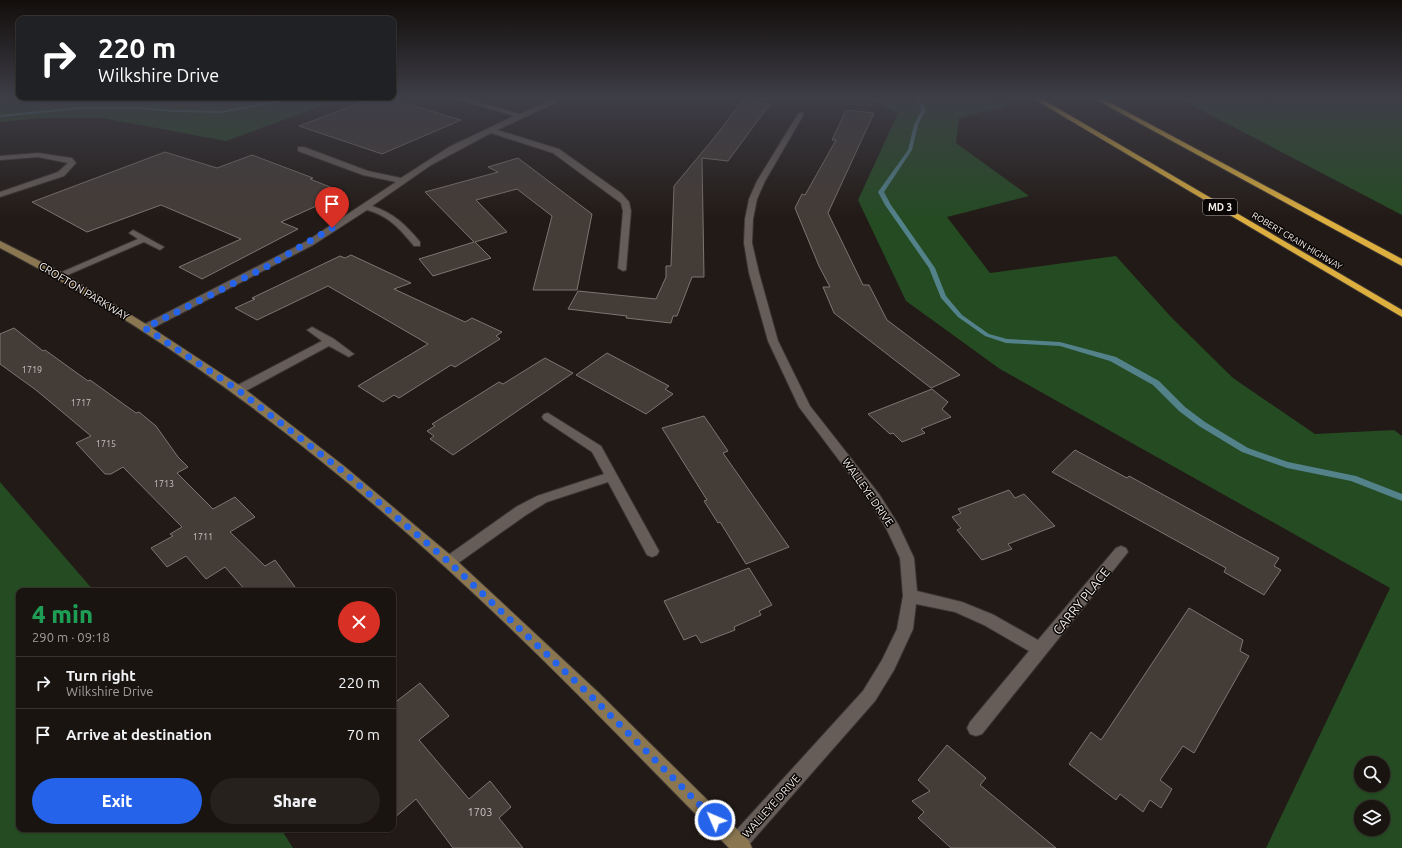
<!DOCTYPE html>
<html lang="en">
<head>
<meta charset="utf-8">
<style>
  body { margin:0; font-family:Ubuntu,sans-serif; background:#27211e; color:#f1f3f6; height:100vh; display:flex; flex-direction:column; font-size:15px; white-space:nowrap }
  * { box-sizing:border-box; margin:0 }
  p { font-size:13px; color:#9f9e9f }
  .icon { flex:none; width:22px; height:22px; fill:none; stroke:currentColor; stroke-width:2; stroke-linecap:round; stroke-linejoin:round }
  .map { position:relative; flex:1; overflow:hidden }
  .drawer { position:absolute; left:16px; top:588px; width:380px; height:244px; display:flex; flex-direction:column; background:#1a1410; border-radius:8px; box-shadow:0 1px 3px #0004,0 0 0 1px #383330 }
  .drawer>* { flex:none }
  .guide { position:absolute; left:16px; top:16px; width:380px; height:84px; border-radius:8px; box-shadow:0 1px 3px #0004,0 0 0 1px #383330; background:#202124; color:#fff; overflow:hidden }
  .fabs { position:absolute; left:1354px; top:756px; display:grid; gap:8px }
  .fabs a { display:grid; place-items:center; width:36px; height:36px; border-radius:50%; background:#1a1410; box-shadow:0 1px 3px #0004,0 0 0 1px #383330; font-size:20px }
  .pin { position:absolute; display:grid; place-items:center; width:34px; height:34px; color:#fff; margin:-41px -17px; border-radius:50% 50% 50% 0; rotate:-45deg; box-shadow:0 0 4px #0007 }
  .pin .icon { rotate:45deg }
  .me { position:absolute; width:44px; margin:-22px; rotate:315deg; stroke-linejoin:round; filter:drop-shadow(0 0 3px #0008) }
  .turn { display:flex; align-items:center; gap:14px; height:84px; padding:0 16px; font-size:18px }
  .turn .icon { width:52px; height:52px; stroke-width:2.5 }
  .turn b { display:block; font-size:28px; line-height:34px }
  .round { display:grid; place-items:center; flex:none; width:42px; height:42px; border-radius:21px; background:#27211e }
  .headline { display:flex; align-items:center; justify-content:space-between; height:68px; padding:0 16px }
  h1 { font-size:24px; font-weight:800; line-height:30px; color:#1e9e55 }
  .cta { display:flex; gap:8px; margin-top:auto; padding:8px 16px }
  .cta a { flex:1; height:46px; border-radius:24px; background:#2563eb; color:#fff; font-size:16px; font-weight:800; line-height:46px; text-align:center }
  .cta a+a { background:#27211e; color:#f1f3f6 }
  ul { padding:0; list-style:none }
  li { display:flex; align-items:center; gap:12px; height:52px; padding:0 16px; border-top:1px solid #383330 }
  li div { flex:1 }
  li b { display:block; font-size:15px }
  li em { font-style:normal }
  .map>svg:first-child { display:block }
  .green { fill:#254b23; fill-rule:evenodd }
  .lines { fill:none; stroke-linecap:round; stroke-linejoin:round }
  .stream { fill:#53828b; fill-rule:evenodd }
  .building { fill:#443c37; stroke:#7d756e }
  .street-casing { stroke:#3a3431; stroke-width:2 }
  .secondary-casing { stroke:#3a3431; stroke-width:2 }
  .highway-casing { stroke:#3a3431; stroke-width:2 }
  .street { fill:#665d58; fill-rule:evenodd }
  .secondary { fill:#8a7650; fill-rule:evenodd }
  .highway { fill:#ddaf3f; fill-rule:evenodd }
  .route { stroke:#2563eb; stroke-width:7; stroke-dasharray:0 12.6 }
  .labels { text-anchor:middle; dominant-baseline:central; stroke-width:3; stroke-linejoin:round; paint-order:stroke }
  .far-street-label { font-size:9px; fill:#f4eeeb; stroke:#090605 }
  .number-label { font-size:9px; fill:#c8c2be }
  .shield { fill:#090605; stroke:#aea8a6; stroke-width:1 }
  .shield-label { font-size:10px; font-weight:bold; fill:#f4eeeb }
  .street-label { font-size:11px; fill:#f4eeeb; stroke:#090605 }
  .near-number-label { font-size:11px; fill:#c8c2be }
  .near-street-label { font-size:13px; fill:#f4eeeb; stroke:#090605 }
</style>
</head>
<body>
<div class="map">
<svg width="1402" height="848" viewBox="0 0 1402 848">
  <rect width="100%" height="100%" fill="#221a16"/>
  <!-- green -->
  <g class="green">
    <path d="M 0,99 L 340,99 L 226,141 L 103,118 L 39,118 L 0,122 Z"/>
    <path d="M 869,99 L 998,99 L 1007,106 L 959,118 L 956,143 L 1029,196 L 947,217 L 990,273 L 1116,256 L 1171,317 L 1233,378 L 1315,434 L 1394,430 L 1402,436 L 1402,848 L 1266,848 L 1390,588 L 1000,369 L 906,301 L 858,200 L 898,113 ZM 1361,763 L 1383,763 L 1383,785 L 1361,785 ZM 1361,807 L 1383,807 L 1383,829 L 1361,829 Z"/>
    <path d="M 1180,99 L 1402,99 L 1402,215 Z"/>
    <path d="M 0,482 L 94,591 L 19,591 L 19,829 L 281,829 L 293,848 L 0,848 Z"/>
  </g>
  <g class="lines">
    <!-- stream -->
    <g class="stream">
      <path d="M 285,99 L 295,99 L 221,113 L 174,112 L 140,109 L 80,109 L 0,117 L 0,115 L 80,107 L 140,107 L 174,110 L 221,111 Z"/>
      <path d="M 915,99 L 919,99 L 926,109 L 918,125 L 912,150 L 884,192 L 891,205 L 935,268 L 946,296 L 962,315 L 989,334 L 1007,339 L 1060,342 L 1116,357 L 1159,381 L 1185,407 L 1205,422 L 1248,448 L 1288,462 L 1356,476 L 1402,494 L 1402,501 L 1351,481 L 1287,468 L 1242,452 L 1199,426 L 1179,411 L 1153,385 L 1110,361 L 1060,346 L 1006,343 L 985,336 L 958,317 L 941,298 L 929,268 L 885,205 L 878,192 L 908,150 L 914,125 L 922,109 Z"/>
    </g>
  </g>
  <!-- building -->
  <g class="building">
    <path d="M 370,99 L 390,99 L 461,120 L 382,154 L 299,126 Z"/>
    <path d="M 743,100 L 770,104 L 728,161 L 702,158 L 704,277 L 692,277 L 677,316 L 673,316 L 671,323 L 626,318 L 627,316 L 568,309 L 578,291 L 656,299 L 666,277 L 666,266 L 671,266 L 674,186 L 714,138 Z"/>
    <path d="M 846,110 L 874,113 L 828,213 L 863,285 L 869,285 L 887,320 L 960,375 L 931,388 L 834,313 L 823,287 L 830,287 L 819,266 L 795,208 L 802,194 L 805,195 L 836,140 L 832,140 Z"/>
    <path d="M 165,152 L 217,168 L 252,155 L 313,178 L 310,179 L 345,193 L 281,222 L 298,229 L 202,279 L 179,267 L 241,239 L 161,205 L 87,232 L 32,202 Z"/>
    <path d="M 518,158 L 592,214 L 577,290 L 533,290 L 552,216 L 517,189 L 476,200 L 507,232 L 475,242 L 491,258 L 433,276 L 419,259 L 474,242 L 425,192 L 498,172 L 488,167 Z"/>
    <path d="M 351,255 L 411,283 L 394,289 L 465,322 L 472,318 L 502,332 L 496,336 L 500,339 L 455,367 L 451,365 L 399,398 L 394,395 L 383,402 L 358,386 L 428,344 L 328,286 L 257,320 L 235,308 L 255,299 L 252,298 L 340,256 L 345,258 Z"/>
    <path d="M 14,328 L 43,351 L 45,350 L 88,381 L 90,380 L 136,413 L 139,412 L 156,426 L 178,457 L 188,467 L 177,473 L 213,509 L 235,497 L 255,517 L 230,532 L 265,566 L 275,560 L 298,591 L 246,591 L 225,567 L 206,579 L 186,556 L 167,567 L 151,548 L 173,536 L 170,534 L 182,527 L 123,467 L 111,474 L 105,474 L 76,443 L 91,436 L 36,390 L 0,364 L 0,334 Z"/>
    <path d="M 607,353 L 669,386 L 665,389 L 673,394 L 646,414 L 576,375 Z"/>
    <path d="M 545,358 L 573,373 L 453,455 L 430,439 L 434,436 L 427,431 L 435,426 L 432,424 L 499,382 L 503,384 Z"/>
    <path d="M 932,389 L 948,402 L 942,409 L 951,417 L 921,429 L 925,433 L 902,442 L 893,433 L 890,434 L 868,414 Z"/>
    <path d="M 704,416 L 728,451 L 723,453 L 789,547 L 746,564 L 720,522 L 718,523 L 704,501 L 707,500 L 662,428 Z"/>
    <path d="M 1075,450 L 1127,478 L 1129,476 L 1279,558 L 1274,566 L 1281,570 L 1264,595 L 1224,572 L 1226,568 L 1052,472 Z"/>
    <path d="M 1009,490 L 1015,498 L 1024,494 L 1055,526 L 1008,544 L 1012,549 L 982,560 L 957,530 L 961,528 L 952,517 L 961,513 L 958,509 Z"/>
    <path d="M 749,568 L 772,605 L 759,611 L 761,615 L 734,627 L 735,630 L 701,643 L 696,635 L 684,640 L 664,601 Z"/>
    <path d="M 1189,608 L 1243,640 L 1240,651 L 1249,656 L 1194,753 L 1183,746 L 1160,780 L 1172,789 L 1161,808 L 1150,800 L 1143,812 L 1120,794 L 1116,800 L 1069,764 L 1091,732 L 1101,740 Z"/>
    <path d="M 420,683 L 449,716 L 419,740 L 469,799 L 490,781 L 511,807 L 499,818 L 523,848 L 453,848 L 416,799 L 393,819 L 393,704 Z"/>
    <path d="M 947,745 L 986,778 L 980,785 L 1056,848 L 951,848 L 918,818 L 924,812 L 912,801 L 930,791 L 918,780 Z"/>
  </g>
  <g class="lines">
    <defs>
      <g id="street">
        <path d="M 457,99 L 468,99 L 520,114 L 555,99 L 564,99 L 497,130 L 559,149 L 621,193 L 629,202 L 631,211 L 626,270 L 623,271 L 618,268 L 623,211 L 621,203 L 553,153 L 491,133 L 431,165 L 372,206 C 394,213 406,225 420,242 L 420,246 L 414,246 C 400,229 389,216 367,210 L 313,245 L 149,330 L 141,330 L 140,328 L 141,326 L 307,241 L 396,182 L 363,175 L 298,151 L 298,147 L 304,147 L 368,171 L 401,178 L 449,147 L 514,116 Z"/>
        <path d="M 801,112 L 804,114 L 765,181 L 757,199 L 753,219 L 752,243 L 759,273 L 778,341 L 810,406 L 879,494 L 898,524 L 914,558 L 917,591 L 962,602 L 994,615 L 1038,640 L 1116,548 L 1121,546 L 1126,548 L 1128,552 L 982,734 L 976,736 L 970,734 L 967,728 L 970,722 L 1029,651 L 984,625 L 955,612 L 916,604 L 913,629 L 894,670 L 875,701 L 746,848 L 731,848 L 728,843 L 731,836 L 863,691 L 882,660 L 897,629 L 903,596 L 900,558 L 887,530 L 869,500 L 799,407 L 768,341 L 749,273 L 744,243 L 745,219 L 749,199 L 757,181 L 798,114 Z"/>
        <path d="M 38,153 L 72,158 L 76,163 L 64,176 L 0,197 L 0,192 L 58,172 L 68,163 L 38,157 L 0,160 L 0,156 Z"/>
        <path d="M 133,230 L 164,247 L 160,250 L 144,242 L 63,277 L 57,277 L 55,275 L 138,239 L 129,233 Z"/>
        <path d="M 312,327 L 334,339 L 354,354 L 349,357 L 329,346 L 242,393 L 234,393 L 232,390 L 234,387 L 322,341 L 307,330 Z"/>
        <path d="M 548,413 L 601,446 L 659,551 L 657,555 L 652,557 L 647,555 L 608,482 L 547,502 L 526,515 L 454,566 L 449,568 L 444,566 L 442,562 L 444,558 L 516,507 L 537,496 L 604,474 L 592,452 L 544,420 L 542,417 L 544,414 Z"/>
      </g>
      <path id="secondary" d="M 0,241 L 63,273 L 149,326 L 242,387 L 344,466 L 454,558 L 598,692 L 749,841 L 752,848 L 729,848 C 635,753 543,656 444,566 C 309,444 162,332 0,248 Z"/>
      <g id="highway">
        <path d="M 1034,99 L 1042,99 L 1402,310 L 1402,317 Z"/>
        <path d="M 1095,99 L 1103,99 L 1402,259 L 1402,266 Z"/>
      </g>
    </defs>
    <!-- street casing -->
    <use href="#street" class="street-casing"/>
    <!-- secondary casing -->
    <use href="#secondary" class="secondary-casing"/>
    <!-- highway casing -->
    <use href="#highway" class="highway-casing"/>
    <!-- street -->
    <use href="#street" class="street"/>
    <!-- secondary -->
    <use href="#secondary" class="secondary"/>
    <!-- highway -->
    <use href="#highway" class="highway"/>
  </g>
  <!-- sky -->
  <linearGradient id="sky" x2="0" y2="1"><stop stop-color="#130e0c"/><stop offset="0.45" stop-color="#3e3e47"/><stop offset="1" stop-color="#3e3e47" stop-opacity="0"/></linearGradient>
  <rect width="1402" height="218" fill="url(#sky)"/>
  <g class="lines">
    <!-- route -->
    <path class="route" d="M 332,228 L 266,267 L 145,328 L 238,390 L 340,469 L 449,562 L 592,697 L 715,820"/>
  </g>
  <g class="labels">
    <!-- far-street labels -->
    <g class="far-street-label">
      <text transform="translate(1297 241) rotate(31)">ROBERT CRAIN HIGHWAY</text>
    </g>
    <!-- number labels -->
    <g class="number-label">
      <text x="32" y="370">1719</text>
      <text x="81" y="403">1717</text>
      <text x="106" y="444">1715</text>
      <text x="164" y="484">1713</text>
      <text x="203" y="537">1711</text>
    </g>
    <!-- shield labels -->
    <rect class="shield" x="1203" y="199" width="34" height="16" rx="3"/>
    <g class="shield-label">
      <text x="1220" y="207">MD 3</text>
    </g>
    <!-- street labels -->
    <g class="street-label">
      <text transform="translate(84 291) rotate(31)">CROFTON PARKWAY</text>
      <text transform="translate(868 492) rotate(55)">WALLEYE DRIVE</text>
      <text transform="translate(771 806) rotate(-48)">WALLEYE DRIVE</text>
    </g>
    <!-- near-number labels -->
    <g class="near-number-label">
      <text x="480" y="812">1703</text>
    </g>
    <!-- near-street labels -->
    <g class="near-street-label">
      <text transform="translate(1081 601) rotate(-51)">CARRY PLACE</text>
    </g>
  </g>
</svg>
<div class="fabs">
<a><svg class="icon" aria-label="search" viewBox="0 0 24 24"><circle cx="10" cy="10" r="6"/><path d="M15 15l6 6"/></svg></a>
<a><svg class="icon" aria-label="layers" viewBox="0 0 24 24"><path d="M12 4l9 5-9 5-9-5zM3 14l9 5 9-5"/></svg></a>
</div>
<div class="pin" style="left:332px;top:228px;background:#d93025"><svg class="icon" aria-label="arrive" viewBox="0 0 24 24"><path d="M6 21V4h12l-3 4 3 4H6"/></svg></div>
<svg class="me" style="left:715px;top:820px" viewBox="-20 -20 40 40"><circle r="17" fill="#2563eb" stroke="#fff" stroke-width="3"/><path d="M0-11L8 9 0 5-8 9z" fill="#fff"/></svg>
<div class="guide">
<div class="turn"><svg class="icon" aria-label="right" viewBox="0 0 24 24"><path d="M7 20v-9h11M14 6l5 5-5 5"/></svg><div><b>220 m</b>Wilkshire Drive</div></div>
</div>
<section class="drawer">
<div class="headline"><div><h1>4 min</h1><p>290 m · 09:18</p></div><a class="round" style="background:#d93025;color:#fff"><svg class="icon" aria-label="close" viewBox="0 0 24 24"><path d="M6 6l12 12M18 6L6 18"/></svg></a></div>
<ul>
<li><svg class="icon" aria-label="right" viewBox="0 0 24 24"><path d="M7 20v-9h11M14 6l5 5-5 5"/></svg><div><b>Turn right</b><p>Wilkshire Drive</p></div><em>220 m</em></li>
<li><svg class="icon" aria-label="arrive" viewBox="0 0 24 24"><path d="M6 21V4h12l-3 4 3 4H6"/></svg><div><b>Arrive at destination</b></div><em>70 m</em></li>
</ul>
<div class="cta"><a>Exit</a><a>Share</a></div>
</section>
</div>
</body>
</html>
